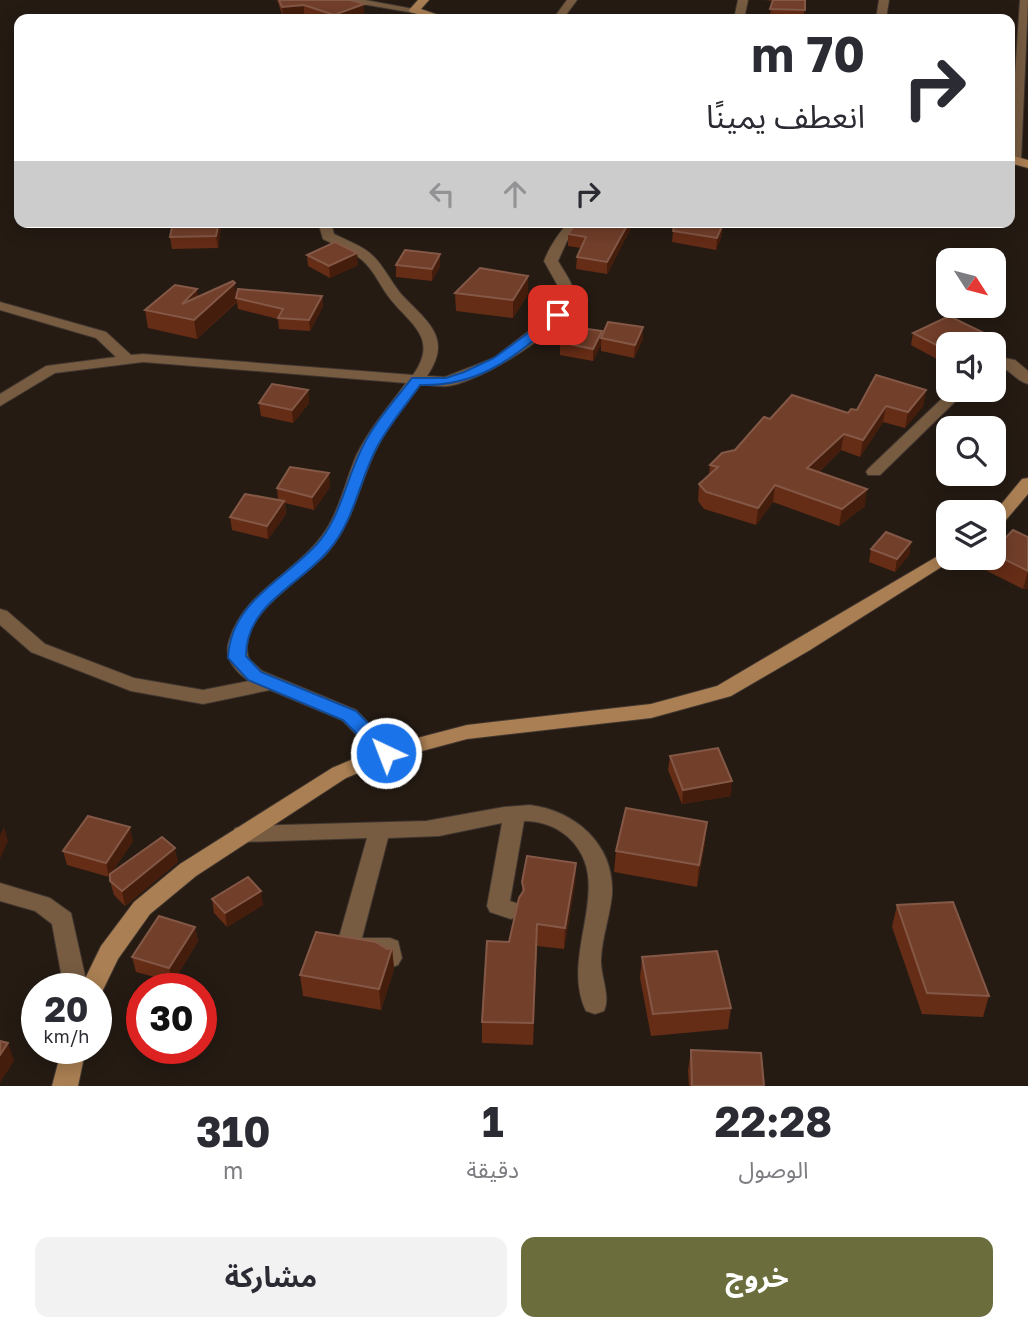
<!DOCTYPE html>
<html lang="ar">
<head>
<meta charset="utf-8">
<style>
  body { margin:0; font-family:"Golos Text","Noto Sans Arabic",sans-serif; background:#f2f2f3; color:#2b2b33; direction:rtl; height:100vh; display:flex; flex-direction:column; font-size:26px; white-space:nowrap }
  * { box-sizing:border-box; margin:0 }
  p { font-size:23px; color:#7c7c81 }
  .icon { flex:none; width:38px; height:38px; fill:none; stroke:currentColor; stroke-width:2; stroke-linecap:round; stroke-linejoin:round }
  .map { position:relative; height:1086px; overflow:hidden; direction:ltr }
  .side { display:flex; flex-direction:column; background:#fff; flex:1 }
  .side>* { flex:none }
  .hud { position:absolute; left:14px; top:14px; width:1001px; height:214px; border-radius:14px; box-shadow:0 4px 18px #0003; direction:rtl; background:#fff; color:#2b2b33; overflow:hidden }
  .needle { width:46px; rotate:126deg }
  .fabs { position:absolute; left:936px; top:248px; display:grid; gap:14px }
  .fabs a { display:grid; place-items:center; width:70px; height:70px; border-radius:14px; background:#fff; box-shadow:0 4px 18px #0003; font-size:35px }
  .speed { position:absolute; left:21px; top:973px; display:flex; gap:14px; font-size:35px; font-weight:700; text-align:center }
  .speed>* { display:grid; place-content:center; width:91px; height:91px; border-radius:50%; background:#fff; box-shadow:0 4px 18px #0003; line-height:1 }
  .speed small { font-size:18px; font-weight:400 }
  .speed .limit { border:10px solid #d22; background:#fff; color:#111 }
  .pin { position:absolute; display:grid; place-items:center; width:60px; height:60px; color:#fff; margin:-30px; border-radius:14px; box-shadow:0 4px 10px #0006 }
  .me { position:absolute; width:77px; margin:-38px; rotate:317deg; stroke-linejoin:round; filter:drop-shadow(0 0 5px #0008) }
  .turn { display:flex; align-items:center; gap:24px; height:147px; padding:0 35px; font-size:32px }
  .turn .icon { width:91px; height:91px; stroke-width:2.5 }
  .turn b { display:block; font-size:49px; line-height:60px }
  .lanes { display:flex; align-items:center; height:66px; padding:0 35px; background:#0003; justify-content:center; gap:35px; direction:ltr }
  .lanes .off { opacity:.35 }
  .eta { display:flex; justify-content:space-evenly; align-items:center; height:119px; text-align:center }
  .eta b { font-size:42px; font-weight:700; line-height:49px }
  .button { display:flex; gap:14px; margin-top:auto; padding:14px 35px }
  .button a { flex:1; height:80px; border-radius:14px; background:#6b6e3c; color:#fff; font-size:28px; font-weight:700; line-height:80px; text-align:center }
  .button a+a { background:#f2f2f3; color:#2b2b33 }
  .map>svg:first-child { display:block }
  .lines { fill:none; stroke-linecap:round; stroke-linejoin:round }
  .street-casing { stroke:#40362f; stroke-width:2 }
  .secondary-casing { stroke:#40362f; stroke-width:2 }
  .street { fill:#775c41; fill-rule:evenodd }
  .secondary { fill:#aa7f53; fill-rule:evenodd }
  .wall { fill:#652c16 }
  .shaded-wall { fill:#451d0c }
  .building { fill:#723f2b; stroke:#845846; stroke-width:2 }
  .route { fill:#1a73e8; stroke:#114b97; stroke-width:2 }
</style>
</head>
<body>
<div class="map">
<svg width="1028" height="1086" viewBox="0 0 1028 1086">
  <rect width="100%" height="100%" fill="#251b13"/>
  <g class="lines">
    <defs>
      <g id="street">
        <path d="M 339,0 L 365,0 L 419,10 L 414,13 Z"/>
        <path d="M 567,0 L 577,0 L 563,19 L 553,19 Z"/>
        <path d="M 738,0 L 748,0 L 744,19 L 734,19 Z"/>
        <path d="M 879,0 L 889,0 L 886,19 L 876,19 Z"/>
        <path d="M 1020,0 L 1028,0 L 1021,161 L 1015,165 L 1010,162 L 1010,150 Z"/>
        <path d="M 318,222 L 331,222 L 334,234 C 346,240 363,246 372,255 C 384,266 391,282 401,294 C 426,321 454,337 427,376 L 445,377 L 494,358 L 552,313 L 560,297 L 559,288 L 544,261 C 550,246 558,234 569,222 L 583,222 L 567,241 L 558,261 C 563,270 574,284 574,295 C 572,328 478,383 448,386 C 439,387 429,385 421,384 C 406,405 389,424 378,446 C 359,481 355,522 327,553 C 304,579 234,617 249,659 L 262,671 L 356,710 L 393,748 L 396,753 L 393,758 L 386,760 L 379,758 L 342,720 L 270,690 L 203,704 L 131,691 L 31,652 L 0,625 L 0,609 L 7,611 L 45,644 L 134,678 L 203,690 L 249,681 C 236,672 223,658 229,641 C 243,594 288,577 317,542 C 339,517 344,483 357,454 C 370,428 389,406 406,383 L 143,362 L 55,373 L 0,406 L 0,394 L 46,366 L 116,357 L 96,338 L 0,310 L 0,302 L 106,332 L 131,355 L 143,354 L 413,375 C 440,337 409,324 388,296 C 380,285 373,269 362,260 C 352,251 335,245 323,239 Z"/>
        <path d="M 994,356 L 1015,360 L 1028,371 L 1028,384 C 1014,380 1010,368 994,364 Z"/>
        <path d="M 951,390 L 967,390 L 880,475 L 868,475 L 866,472 L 868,469 Z"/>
        <path d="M 530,805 C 576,811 615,845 612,895 C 610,916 602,937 601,959 C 600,975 611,996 604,1011 L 595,1014 L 586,1011 C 558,953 618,883 568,837 C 555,826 541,821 524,821 L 510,901 L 519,904 L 522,910 L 519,916 L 511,919 L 490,912 L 487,906 L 502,823 L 439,836 L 388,838 L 362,938 L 390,938 L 398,941 L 402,958 L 398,965 L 390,968 L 382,965 L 378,958 L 348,958 L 340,955 L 336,948 L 367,838 L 243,842 L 235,840 L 232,834 L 235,828 L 243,826 L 426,821 L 504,807 Z"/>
        <path d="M 0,883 L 50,898 L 71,913 L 88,989 L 64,989 L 52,924 L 35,911 L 0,901 Z"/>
      </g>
      <g id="secondary">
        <path d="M 418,0 L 429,0 L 421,9 L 450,19 L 435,19 L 410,12 L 409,10 Z"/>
        <path d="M 1010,155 L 1028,160 L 1028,168 L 1010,163 Z"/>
        <path d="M 1028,478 L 1028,494 L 1000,527 L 994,528 L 994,513 L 1022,479 Z"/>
        <path d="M 948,550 L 948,558 L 954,559 L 810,650 L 731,696 L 651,718 L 467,739 L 392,759 L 346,778 L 196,876 L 150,914 L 118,959 L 100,996 L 96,998 L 96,989 L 80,989 L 101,946 L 134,902 L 180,864 L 332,768 L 379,748 L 467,725 L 651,704 L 717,686 Z"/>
        <path d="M 62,1048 L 86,1048 L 78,1086 L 52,1086 Z"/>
      </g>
    </defs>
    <!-- street casing -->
    <use href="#street" class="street-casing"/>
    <!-- secondary casing -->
    <use href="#secondary" class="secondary-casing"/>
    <!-- street -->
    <use href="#street" class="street"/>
    <!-- secondary -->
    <use href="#secondary" class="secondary"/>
  </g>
  <!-- wall -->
  <g class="wall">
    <path d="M 277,0 L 351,0 L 364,14 L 350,19 L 318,19 L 304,15 L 283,17 Z"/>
    <path d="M 765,0 L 805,0 L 804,19 L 769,19 L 773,1 Z"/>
    <path d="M 173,222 L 221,222 L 221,227 L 218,248 L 172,249 L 170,237 Z"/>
    <path d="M 335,222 L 361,222 L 355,228 Z"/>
    <path d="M 398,222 L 420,222 L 419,226 Z"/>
    <path d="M 597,222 L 634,222 L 607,274 L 576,269 L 577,257 L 581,248 L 568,246 L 568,234 L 596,224 Z"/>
    <path d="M 673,231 L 722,235 L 716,250 L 672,242 Z"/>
    <path d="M 307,255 L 358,265 L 330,278 L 308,266 Z"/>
    <path d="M 396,265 L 440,266 L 432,281 L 396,277 Z"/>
    <path d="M 528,276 L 528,294 L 513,318 L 456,311 L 455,293 Z"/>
    <path d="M 322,296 L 323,306 L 310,331 L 279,329 L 278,319 L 238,309 L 237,302 L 197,339 L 148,328 L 145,310 L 198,297 Z"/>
    <path d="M 602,331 L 602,337 L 643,339 L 634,358 L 601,351 L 601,344 L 593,361 L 560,355 L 560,342 Z"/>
    <path d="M 913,333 L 948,345 L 948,360 L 944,363 L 911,345 Z"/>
    <path d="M 308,390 L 309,403 L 293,423 L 261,416 L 259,403 Z"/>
    <path d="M 926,390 L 923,406 L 905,428 L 883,422 L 860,457 L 841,450 L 819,472 L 865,506 L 839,526 L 773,502 L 756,525 L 704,509 L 698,501 L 699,484 L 709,475 L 710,465 L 735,450 L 770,419 L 848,413 Z"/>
    <path d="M 330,487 L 314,510 L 285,503 L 286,514 L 268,539 L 232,530 L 230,517 L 278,500 L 277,488 Z"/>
    <path d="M 1028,537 L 1028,588 L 1023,589 L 987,571 L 990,558 L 994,558 L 994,550 Z"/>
    <path d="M 911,542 L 909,555 L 895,572 L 869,562 L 871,549 Z"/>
    <path d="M 670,756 L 731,796 L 682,804 L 668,770 Z"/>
    <path d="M 133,841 L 112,872 L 178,862 L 125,906 L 114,895 L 110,881 L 110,876 L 109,877 L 67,865 L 63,851 Z"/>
    <path d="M 705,843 L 697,887 L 614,872 L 616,851 Z"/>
    <path d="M 576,863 L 575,884 L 564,949 L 537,946 L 533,1045 L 482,1043 L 482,1022 L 509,942 L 522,894 L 522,882 Z"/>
    <path d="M 212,899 L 263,905 L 227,927 L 214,913 Z"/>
    <path d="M 897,905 L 989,996 L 983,1017 L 922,1014 L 892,927 Z"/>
    <path d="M 195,927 L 198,941 L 173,982 L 136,972 L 132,957 Z"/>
    <path d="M 392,948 L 394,969 L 381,1010 L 303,996 L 300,975 Z"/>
    <path d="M 642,957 L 731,1008 L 728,1029 L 651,1036 L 640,978 Z"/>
    <path d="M 691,1050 L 764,1086 L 689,1086 L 688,1071 Z"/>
  </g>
  <!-- shaded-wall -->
  <g class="shaded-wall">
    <path d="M 364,4 L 364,14 L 350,19 L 335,19 L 334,15 Z"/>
    <path d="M 304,5 L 304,15 L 283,17 L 282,7 Z"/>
    <path d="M 219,222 L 221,222 L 221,227 L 218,248 L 216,236 Z"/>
    <path d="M 354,222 L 361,222 L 355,228 Z"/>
    <path d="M 629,222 L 634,222 L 607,274 L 607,262 Z"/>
    <path d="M 723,224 L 722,235 L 716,250 L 717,238 Z"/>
    <path d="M 357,253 L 358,265 L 330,278 L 329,266 Z"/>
    <path d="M 440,254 L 440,266 L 432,281 L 432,269 Z"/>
    <path d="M 528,276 L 528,294 L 513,318 L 513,300 Z"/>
    <path d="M 235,283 L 237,301 L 197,339 L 194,320 Z"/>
    <path d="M 197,289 L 200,307 L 182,304 Z"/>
    <path d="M 322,296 L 323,306 L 310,331 L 309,320 Z"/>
    <path d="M 643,327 L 643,339 L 634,358 L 635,345 Z"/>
    <path d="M 602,331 L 601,344 L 593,361 L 593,349 Z"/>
    <path d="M 982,332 L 979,345 L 957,345 Z"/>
    <path d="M 948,349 L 948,360 L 944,363 L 946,350 Z"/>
    <path d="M 308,390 L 309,403 L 293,423 L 292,410 Z"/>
    <path d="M 926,390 L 923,406 L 905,428 L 908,412 Z"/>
    <path d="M 886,406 L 883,422 L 860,457 L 863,440 Z"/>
    <path d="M 844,434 L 841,450 L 805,485 L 807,468 Z"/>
    <path d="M 329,473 L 330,487 L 314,510 L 312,497 Z"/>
    <path d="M 775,485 L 773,502 L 756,525 L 758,508 Z"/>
    <path d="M 867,489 L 865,506 L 839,526 L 842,509 Z"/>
    <path d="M 284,501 L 286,514 L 268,539 L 267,526 Z"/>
    <path d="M 911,542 L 909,555 L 895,572 L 897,559 Z"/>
    <path d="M 1028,571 L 1028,588 L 1023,589 Z"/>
    <path d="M 732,781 L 731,796 L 682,804 L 683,790 Z"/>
    <path d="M 707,822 L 705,843 L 697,887 L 699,865 Z"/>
    <path d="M 4,827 L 8,841 L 0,859 L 0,835 Z"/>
    <path d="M 130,827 L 133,841 L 109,877 L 106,863 Z"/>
    <path d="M 175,848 L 178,862 L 125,906 L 122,891 Z"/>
    <path d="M 576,863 L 575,884 L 564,949 L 565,928 Z"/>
    <path d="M 261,891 L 263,905 L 227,927 L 225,913 Z"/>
    <path d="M 195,927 L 198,941 L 173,982 L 169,968 Z"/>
    <path d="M 392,948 L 394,969 L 381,1010 L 379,989 Z"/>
    <path d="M 8,1043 L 14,1061 L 0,1083 L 0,1055 Z"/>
  </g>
  <!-- building -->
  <g class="building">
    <path d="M 279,0 L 351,0 L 364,4 L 334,15 L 304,5 L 282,7 Z"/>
    <path d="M 773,0 L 805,0 L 805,10 L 770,9 Z"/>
    <path d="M 173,222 L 219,222 L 216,236 L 170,237 Z"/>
    <path d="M 577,222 L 596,224 L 597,222 L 629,222 L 607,262 L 577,257 L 586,237 L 568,234 Z"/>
    <path d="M 675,222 L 711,222 L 723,224 L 717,238 L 673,231 Z"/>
    <path d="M 335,242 L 357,253 L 329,266 L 307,255 Z"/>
    <path d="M 405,250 L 440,254 L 432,269 L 396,265 Z"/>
    <path d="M 480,268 L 528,276 L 513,300 L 455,293 Z"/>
    <path d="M 233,281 L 235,283 L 194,320 L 145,310 L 175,285 L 197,289 L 182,304 Z"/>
    <path d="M 238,289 L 322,296 L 309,320 L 278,318 L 283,309 L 236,298 Z"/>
    <path d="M 949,316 L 982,332 L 957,345 L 948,345 L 948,349 L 946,350 L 913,333 Z"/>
    <path d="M 608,322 L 643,327 L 635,345 L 601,338 Z"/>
    <path d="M 567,326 L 602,331 L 593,349 L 560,342 Z"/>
    <path d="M 876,375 L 926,390 L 908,412 L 886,406 L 863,440 L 844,434 L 807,468 L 867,489 L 842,509 L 775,485 L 758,508 L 706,492 L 699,484 L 718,467 L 710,465 L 722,453 L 735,450 L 764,417 L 770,419 L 792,395 L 848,413 L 851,409 L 857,410 Z"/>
    <path d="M 272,384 L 308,390 L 292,410 L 259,403 Z"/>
    <path d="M 290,467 L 329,473 L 312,497 L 277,488 Z"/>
    <path d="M 245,494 L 284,501 L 267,526 L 230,517 Z"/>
    <path d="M 1013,530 L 1028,537 L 1028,571 L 994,554 L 994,550 Z"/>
    <path d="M 886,532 L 911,542 L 897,559 L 871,549 Z"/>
    <path d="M 718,748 L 732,781 L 683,790 L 670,756 Z"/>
    <path d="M 626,808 L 707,822 L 699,865 L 616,851 Z"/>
    <path d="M 88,816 L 130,827 L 106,863 L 63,851 Z"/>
    <path d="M 162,837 L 175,848 L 122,891 L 110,881 L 110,874 Z"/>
    <path d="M 527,856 L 576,863 L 565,928 L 537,924 L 533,1023 L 482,1022 L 487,941 L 509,942 L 519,898 L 524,890 L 522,882 Z"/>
    <path d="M 248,877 L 261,891 L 225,913 L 212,899 Z"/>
    <path d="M 953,902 L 989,996 L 927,993 L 897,905 Z"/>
    <path d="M 159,916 L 195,927 L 169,968 L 132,957 Z"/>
    <path d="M 316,932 L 376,942 L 387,949 L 392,948 L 379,989 L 300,975 Z"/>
    <path d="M 717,951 L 731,1008 L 653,1014 L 642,957 Z"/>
    <path d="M 0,1041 L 8,1043 L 0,1055 Z"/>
    <path d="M 691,1050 L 761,1053 L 764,1086 L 692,1086 Z"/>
  </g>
  <!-- route -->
  <path class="route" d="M 558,311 L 564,315 L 562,318 C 516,354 483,387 420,385 C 406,405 388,426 377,447 C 359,481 355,519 329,550 C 300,585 246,604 246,656 L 261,672 L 356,711 L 393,748 L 396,753 L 393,757 L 380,757 L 343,720 L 248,680 L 228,658 C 230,602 284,580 317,544 C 341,517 346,479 362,448 C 374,423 395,400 412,378 L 446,378 L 464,372 L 494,358 Z"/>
</svg>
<div class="fabs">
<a><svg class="needle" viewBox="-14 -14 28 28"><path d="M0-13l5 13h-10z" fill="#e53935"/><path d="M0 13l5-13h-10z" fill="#7c7c81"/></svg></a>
<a><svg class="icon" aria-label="sound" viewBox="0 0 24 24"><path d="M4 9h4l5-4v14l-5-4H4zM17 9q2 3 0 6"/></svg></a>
<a><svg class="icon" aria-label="search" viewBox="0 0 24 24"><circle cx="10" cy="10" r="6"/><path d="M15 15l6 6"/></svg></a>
<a><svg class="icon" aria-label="layers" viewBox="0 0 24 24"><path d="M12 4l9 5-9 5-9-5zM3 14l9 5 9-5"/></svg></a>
</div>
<div class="speed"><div>20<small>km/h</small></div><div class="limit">30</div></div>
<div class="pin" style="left:558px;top:315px;background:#d93025"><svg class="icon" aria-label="arrive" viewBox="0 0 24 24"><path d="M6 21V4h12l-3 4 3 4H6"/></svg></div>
<svg class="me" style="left:386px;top:753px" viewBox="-20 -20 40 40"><circle r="17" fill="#1a73e8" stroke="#fff" stroke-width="3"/><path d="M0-11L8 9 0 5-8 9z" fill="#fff"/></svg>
<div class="hud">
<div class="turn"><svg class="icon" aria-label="right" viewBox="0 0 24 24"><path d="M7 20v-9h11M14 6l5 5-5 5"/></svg><div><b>70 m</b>انعطف يمينًا</div></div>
<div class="lanes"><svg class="icon off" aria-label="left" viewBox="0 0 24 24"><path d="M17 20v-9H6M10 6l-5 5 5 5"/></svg><svg class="icon off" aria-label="ahead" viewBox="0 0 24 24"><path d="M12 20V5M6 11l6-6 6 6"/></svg><svg class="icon" aria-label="right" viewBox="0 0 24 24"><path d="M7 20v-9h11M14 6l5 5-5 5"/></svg></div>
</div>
</div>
<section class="side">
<div class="eta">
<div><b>22:28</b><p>الوصول</p></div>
<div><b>1</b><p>دقيقة</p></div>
<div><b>310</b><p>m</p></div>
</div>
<div class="button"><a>خروج</a><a>مشاركة</a></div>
</section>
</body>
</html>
